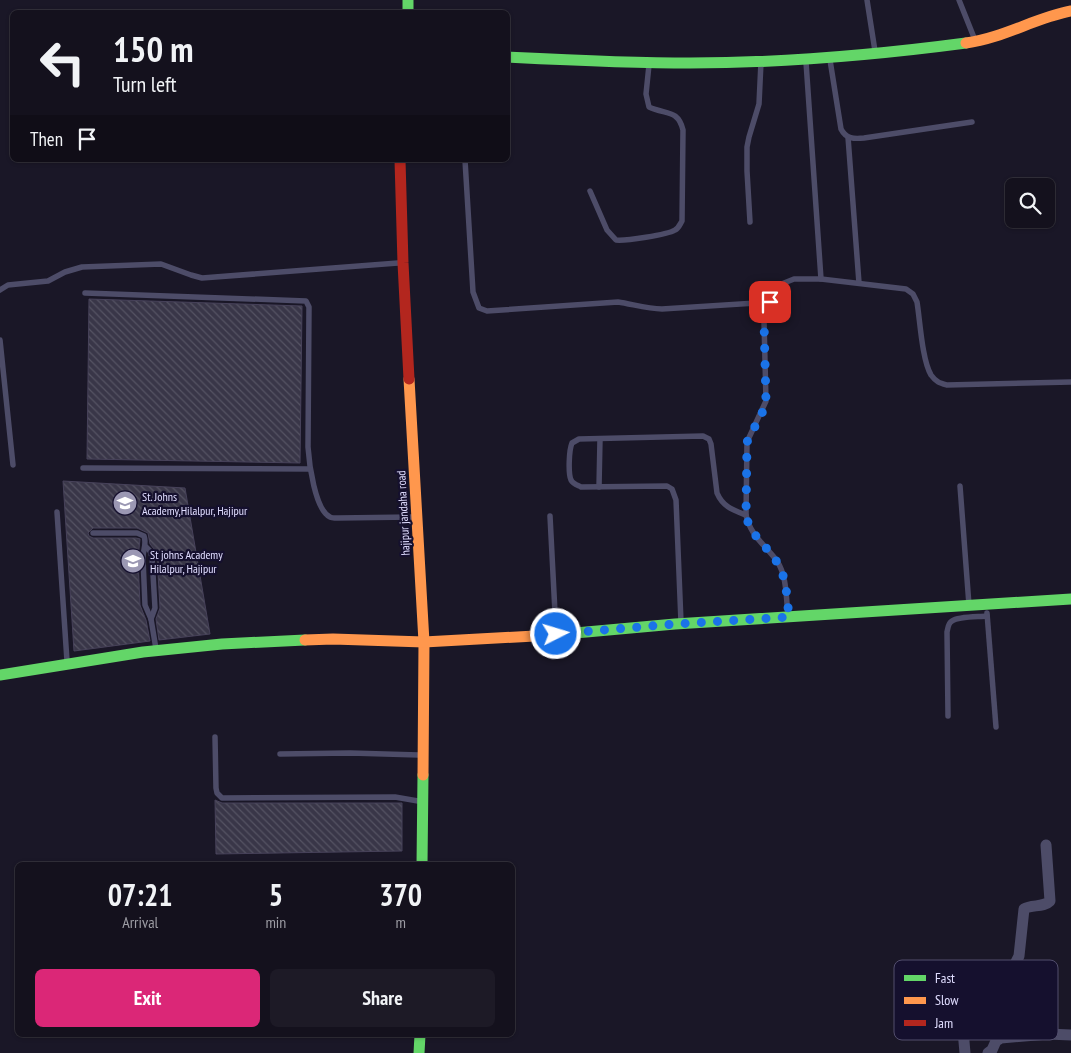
<!DOCTYPE html>
<html lang="en">
<head>
<meta charset="utf-8">
<style>
  body { margin:0; font-family:"PT Sans Narrow",sans-serif; background:#1d1a26; color:#f1f3f6; height:100vh; display:flex; flex-direction:column; font-size:19px; white-space:nowrap }
  * { box-sizing:border-box; margin:0 }
  p { font-size:16px; color:#9d9da4 }
  .icon { flex:none; width:28px; height:28px; fill:none; stroke:currentColor; stroke-width:2; stroke-linecap:round; stroke-linejoin:round }
  .map { position:relative; flex:1; overflow:hidden }
  .panel { position:absolute; left:15px; top:862px; width:500px; height:175px; display:flex; flex-direction:column; background:#14111d; border-radius:8px; box-shadow:0 1px 4px #0004,0 0 0 1px #33313b }
  .panel>* { flex:none }
  .banner { position:absolute; left:10px; top:10px; width:500px; height:152px; border-radius:8px; box-shadow:0 1px 4px #0004,0 0 0 1px #33313b; background:#14111d; color:#f1f3f6; overflow:hidden }
  .fabs { position:absolute; left:1005px; top:178px; display:grid; gap:10px }
  .fabs a { display:grid; place-items:center; width:50px; height:50px; border-radius:8px; background:#14111d; box-shadow:0 1px 4px #0004,0 0 0 1px #33313b; font-size:25px }
  .pin { position:absolute; display:grid; place-items:center; width:42px; height:42px; color:#fff; margin:-21px; border-radius:10px; box-shadow:0 2px 8px #0006 }
  .me { position:absolute; width:55px; margin:-28px; rotate:85deg; stroke-linejoin:round; filter:drop-shadow(0 0 4px #0008) }
  .turn { display:flex; align-items:center; gap:18px; height:105px; padding:0 20px; font-size:22px }
  .turn .icon { width:65px; height:65px; stroke-width:2.5 }
  .turn b { display:block; font-size:35px; line-height:42px }
  .then { display:flex; align-items:center; height:48px; padding:0 20px; background:#0003; gap:10px; font-size:19px }
  .eta { display:flex; justify-content:space-evenly; align-items:center; height:85px; text-align:center }
  .eta b { font-size:30px; font-weight:700; line-height:35px }
  .primary-button { display:flex; gap:10px; margin-top:auto; padding:10px 20px }
  .primary-button a { flex:1; height:58px; border-radius:8px; background:#db2777; color:#fff; font-size:20px; font-weight:700; line-height:58px; text-align:center }
  .primary-button a+a { background:#1d1a26; color:#f1f3f6 }
  .map>svg:first-child { display:block }
  .building { fill:url(#building-back-hatch); stroke:#47425a }
  .lines { fill:none; stroke-linecap:round; stroke-linejoin:round }
  .lane { stroke:#4d4c68; stroke-width:5.5 }
  .street { stroke:#4d4c68; stroke-width:11 }
  .fast { stroke:#63d668; stroke-width:11 }
  .slow { stroke:#ff974d; stroke-width:11 }
  .jam { stroke:#b3261e; stroke-width:11 }
  .route { stroke:#1a73e8; stroke-width:9; stroke-dasharray:0 16.2 }
  .labels { text-anchor:middle; dominant-baseline:central; stroke-width:4.5; stroke-linejoin:round; paint-order:stroke }
  .poi-label { font-size:12px; fill:#e0ddff; stroke:#15102e; text-anchor:start }
  .street-label { font-size:12px; fill:#e0ddff; stroke:#15102e }
  .key { fill:#15102e; stroke:#524e6d; stroke-width:1 }
  .key-label { font-size:14px; fill:#e0ddff }
</style>
</head>
<body>
<div class="map">
<svg width="1071" height="1053" viewBox="0 0 1071 1053">
  <defs>
    <pattern id="building-back-hatch" width="6" height="6" patternUnits="userSpaceOnUse" patternTransform="scale(1.25)"><rect width="6" height="6" fill="#393648"/><path d="M-1 5l2 2M0 0l6 6M5-1l2 2" fill="none" stroke="#555363"/></pattern>
  </defs>
  <rect width="100%" height="100%" fill="#1a1727"/>
  <!-- building -->
  <g class="building">
    <path d="M 89,299 L 302,306 L 300,463 L 87,459 Z"/>
    <path d="M 63,481 L 185,488 L 210,634 L 159,640 L 156,619 L 160,608 L 157,556 L 154,549 L 150,544 L 148,533 L 137,528 L 93,528 L 88,533 L 89,536 L 93,538 L 136,538 L 140,539 L 138,558 L 140,605 L 146,620 L 150,641 L 74,651 Z"/>
    <path d="M 215,800 L 222,803 L 402,803 L 402,851 L 216,854 Z"/>
  </g>
  <g class="lines">
    <!-- lane -->
    <g class="lane">
      <path d="M 867,0 L 875,51"/>
      <path d="M 959,0 L 975,40"/>
      <path d="M 830,60 L 841,129 C 846,139 854,139 864,138 L 972,122"/>
      <path d="M 806,62 L 821,279"/>
      <path d="M 848,137 L 859,283"/>
      <path d="M 465,160 L 473,292 L 479,308 L 487,311 L 618,302 C 632,304 647,309 662,309 L 770,302"/>
      <path d="M 590,191 L 607,230 L 616,240 C 625,241 667,235 675,230 C 679,228 680,224 682,221 L 683,130 C 678,109 666,115 649,107 L 646,94 L 649,65"/>
      <path d="M 750,222 L 747,171 L 747,147 L 749,137 L 759,104 L 761,62"/>
      <path d="M 0,290 L 8,285 L 48,281 L 65,272 L 82,267 L 161,264 L 191,275 L 202,278 L 398,263"/>
      <path d="M 85,293 L 306,301 L 309,307 L 308,447 C 309,463 315,510 330,517 C 331,518 337,518 338,518 L 412,517"/>
      <path d="M 0,340 L 13,465"/>
      <path d="M 83,468 L 310,469"/>
      <path d="M 960,486 L 969,605"/>
      <path d="M 599,487 L 600,439"/>
      <path d="M 57,512 L 67,661"/>
      <path d="M 550,516 L 556,632"/>
      <path d="M 93,533 L 137,533 L 144,536 C 147,544 143,549 143,558 L 145,605 L 151,619 L 156,649"/>
      <path d="M 146,547 L 150,551 L 152,557 L 155,608 L 151,619"/>
      <path d="M 987,613 L 996,727"/>
      <path d="M 788,615 C 786,598 787,576 777,561 C 765,545 750,535 746,515 L 747,442 L 766,401 L 764,321 L 770,302 L 778,289 L 784,283 L 794,279 L 821,279 L 906,289 L 913,294 L 917,302 C 920,320 922,360 931,375 C 936,382 940,383 947,385 L 1071,382"/>
      <path d="M 681,622 L 676,500 L 672,489 L 667,486 L 581,487 C 577,485 573,484 571,480 C 568,473 569,450 572,443 L 579,439 L 703,436 L 709,439 L 711,444 L 717,493 C 723,507 733,510 746,515"/>
      <path d="M 948,716 L 947,632 C 948,628 948,623 952,621 C 959,616 978,617 987,616"/>
      <path d="M 215,737 L 216,788 L 217,793 L 222,798 L 395,797 L 418,801"/>
      <path d="M 280,754 L 350,753 L 419,755"/>
    </g>
    <!-- street -->
    <g class="street">
      <path d="M 965,1053 L 960,996 L 965,993 L 999,985 L 1007,980 L 1019,956 L 1024,909 C 1032,904 1043,908 1050,901 L 1046,845"/>
      <path d="M 988,1053 L 992,1050 L 996,1041 L 1001,1038 L 1048,1034 L 1071,1035"/>
    </g>
    <!-- fast -->
    <g class="fast">
      <path d="M 408,0 L 408,12"/>
      <path d="M 508,57 C 569,60 629,63 690,63 C 782,63 875,55 966,43"/>
      <path d="M 553,635 L 675,624 L 1071,599"/>
      <path d="M 0,675 L 143,652 L 222,644 L 305,640"/>
      <path d="M 422,865 L 423,775"/>
      <path d="M 419,1053 L 420,1035"/>
    </g>
    <!-- slow -->
    <g class="slow">
      <path d="M 966,43 C 1003,38 1035,18 1071,11"/>
      <path d="M 409,379 L 424,642 L 423,775"/>
      <path d="M 305,640 L 333,639 L 424,642 L 553,635"/>
    </g>
    <!-- jam -->
    <path class="jam" d="M 400,160 L 403,263 L 409,379"/>
  </g>
  <g class="lines">
    <!-- route -->
    <path class="route" d="M 556,634 L 675,624 L 789,617 C 787,600 787,579 778,564 C 768,546 750,536 746,515 L 747,442 L 764,409 L 766,401 L 764,321 L 770,302"/>
  </g>
  <!-- icons -->
  <defs>
    <symbol id="school-disc" viewBox="-11 -11 22 22"><circle r="9.5" fill="#9b98b3" stroke="#15102e"/><path d="M0-5L7-2L0 1L-7-2ZM-4 1L0 2.5L4 1V4Q0 6-4 4Z" fill="#fff"/></symbol>
  </defs>
  <g fill-rule="evenodd">
    <use href="#school-disc" x="111" y="489" width="28" height="28"/>
    <use href="#school-disc" x="119" y="547" width="28" height="28"/>
  </g>
  <g class="labels">
    <!-- poi labels -->
    <g class="poi-label">
      <text x="142" y="496">St. Johns<tspan x="142" dy="14">Academy,Hilalpur, Hajipur</tspan></text>
      <text x="150" y="554">St johns Academy<tspan x="150" dy="14">Hilalpur, Hajipur</tspan></text>
    </g>
    <!-- street labels -->
    <g class="street-label">
      <text transform="translate(403 513) rotate(-93)">hajipur jandaha road</text>
    </g>
  </g>
  <!-- legend -->
  <rect x="894" y="960" width="164" height="80" rx="8" class="key"/>
  <rect x="904" y="975" width="22" height="6" fill="#63d668"/>
  <rect x="904" y="997" width="22" height="7" fill="#ff974d"/>
  <rect x="904" y="1020" width="22" height="6" fill="#b3261e"/>
  <g class="key-label">
    <text x="935" y="983">Fast</text>
    <text x="935" y="1005">Slow</text>
    <text x="935" y="1028">Jam</text>
  </g>
</svg>
<div class="fabs">
<a><svg class="icon" aria-label="search" viewBox="0 0 24 24"><circle cx="10" cy="10" r="6"/><path d="M15 15l6 6"/></svg></a>
</div>
<div class="pin" style="left:770px;top:302px;background:#d93025"><svg class="icon" aria-label="arrive" viewBox="0 0 24 24"><path d="M6 21V4h12l-3 4 3 4H6"/></svg></div>
<svg class="me" style="left:556px;top:634px" viewBox="-20 -20 40 40"><circle r="17" fill="#1a73e8" stroke="#fff" stroke-width="3"/><path d="M0-11L8 9 0 5-8 9z" fill="#fff"/></svg>
<div class="banner">
<div class="turn"><svg class="icon" aria-label="left" viewBox="0 0 24 24"><path d="M17 20v-9H6M10 6l-5 5 5 5"/></svg><div><b>150 m</b>Turn left</div></div>
<div class="then">Then<svg class="icon" aria-label="arrive" viewBox="0 0 24 24"><path d="M6 21V4h12l-3 4 3 4H6"/></svg></div>
</div>
<section class="panel">
<div class="eta">
<div><b>07:21</b><p>Arrival</p></div>
<div><b>5</b><p>min</p></div>
<div><b>370</b><p>m</p></div>
</div>
<div class="primary-button"><a>Exit</a><a>Share</a></div>
</section>
</div>
</body>
</html>
